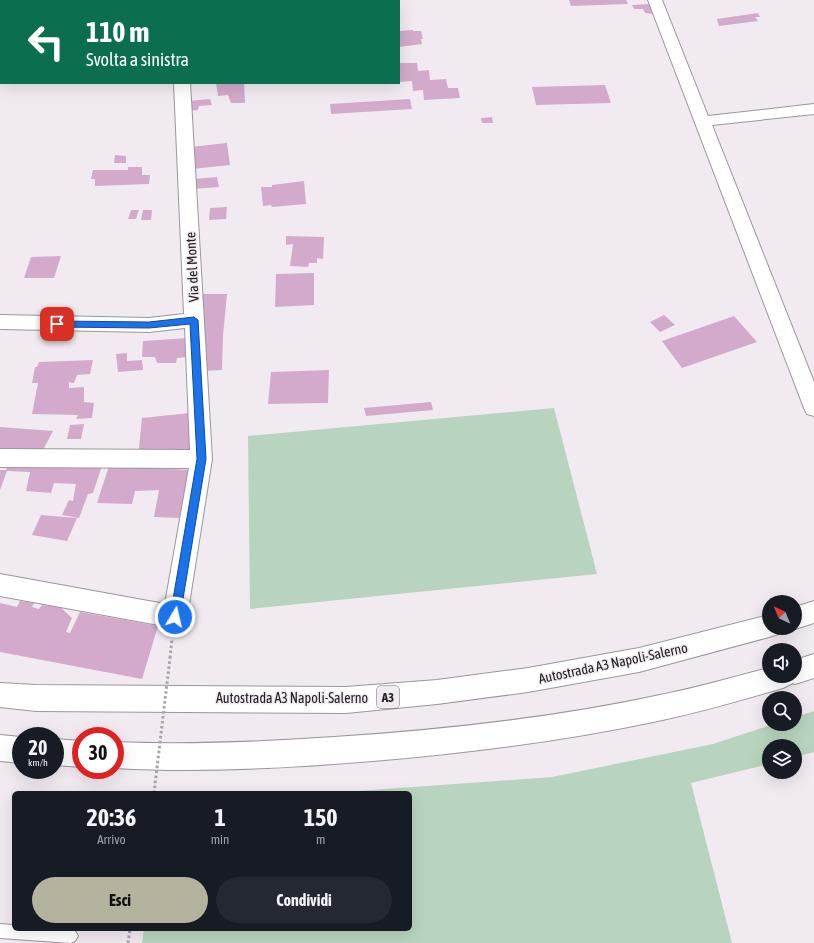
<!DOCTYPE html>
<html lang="it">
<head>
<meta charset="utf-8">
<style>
  body { margin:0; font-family:"Asap Condensed",sans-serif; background:#242831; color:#f1f3f6; height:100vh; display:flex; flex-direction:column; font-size:15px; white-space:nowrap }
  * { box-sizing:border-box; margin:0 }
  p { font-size:13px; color:#9ea1a6 }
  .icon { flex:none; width:22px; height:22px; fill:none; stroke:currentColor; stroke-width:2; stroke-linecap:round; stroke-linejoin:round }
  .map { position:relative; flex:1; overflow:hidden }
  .sheet { position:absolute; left:12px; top:791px; width:400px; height:140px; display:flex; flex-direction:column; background:#171b24; border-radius:6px; box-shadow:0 4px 16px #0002 }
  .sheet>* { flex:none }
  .guide { position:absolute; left:0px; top:0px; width:400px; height:84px; box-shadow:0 4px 16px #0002; background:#0b6e4f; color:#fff; overflow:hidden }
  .needle { width:26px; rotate:316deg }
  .buttons { position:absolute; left:762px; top:595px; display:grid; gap:8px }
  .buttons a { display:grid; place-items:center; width:40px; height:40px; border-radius:50%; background:#171b24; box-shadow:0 4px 16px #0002; font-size:20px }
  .speed { position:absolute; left:12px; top:727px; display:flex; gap:8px; font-size:20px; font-weight:700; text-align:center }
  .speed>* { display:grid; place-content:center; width:52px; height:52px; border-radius:50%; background:#171b24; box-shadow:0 4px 16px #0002; line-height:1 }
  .speed small { font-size:10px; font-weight:400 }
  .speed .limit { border:6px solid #d22; background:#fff; color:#111 }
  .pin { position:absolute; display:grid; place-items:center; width:34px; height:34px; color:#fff; margin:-17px; border-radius:8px; box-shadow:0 2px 6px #0006 }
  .me { position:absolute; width:44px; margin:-22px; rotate:9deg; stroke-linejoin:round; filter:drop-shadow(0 0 3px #0008) }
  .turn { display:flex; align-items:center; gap:14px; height:84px; padding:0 20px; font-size:18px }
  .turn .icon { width:52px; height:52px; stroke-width:2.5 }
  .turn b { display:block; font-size:28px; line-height:34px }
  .eta { display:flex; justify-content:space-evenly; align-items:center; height:68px; text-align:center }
  .eta b { font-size:24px; font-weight:700; line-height:28px }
  .primary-button { display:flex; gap:8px; margin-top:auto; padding:8px 20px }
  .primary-button a { flex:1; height:46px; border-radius:24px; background:#b5b39d; color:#111; font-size:16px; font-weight:700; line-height:46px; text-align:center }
  .primary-button a+a { background:#242831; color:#f1f3f6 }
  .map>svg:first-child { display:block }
  .green { fill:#b8d4be }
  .building { fill:#d3aacb }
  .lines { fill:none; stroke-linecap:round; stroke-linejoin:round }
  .lane-casing { stroke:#9b969b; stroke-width:2 }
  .street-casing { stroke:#9b969b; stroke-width:2 }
  .highway-casing { stroke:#9b969b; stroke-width:2 }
  .path { stroke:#a8a3a8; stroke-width:3; stroke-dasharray:2.5 2.5; stroke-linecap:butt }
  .lane { fill:#fff; fill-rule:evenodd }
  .street { fill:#fff; fill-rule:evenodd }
  .highway { fill:#fff; fill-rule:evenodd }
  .path-bridge { stroke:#a8a3a8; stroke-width:3; stroke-dasharray:2.5 2.5; stroke-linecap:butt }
  .route { fill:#1a73e8; stroke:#114b97 }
  .labels { text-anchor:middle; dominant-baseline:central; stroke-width:3; stroke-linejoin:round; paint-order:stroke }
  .shield { fill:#f1ebf1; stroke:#605d60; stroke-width:1 }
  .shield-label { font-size:13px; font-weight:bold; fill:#222022 }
  .street-label { font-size:14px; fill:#222022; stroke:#f1ebf1 }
</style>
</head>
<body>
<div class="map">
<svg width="814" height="943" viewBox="0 0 814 943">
  <rect width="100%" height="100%" fill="#f1ebf1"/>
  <!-- green -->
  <g class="green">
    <path d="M 554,408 L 597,574 L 250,609 L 248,436 Z"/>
    <path d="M 814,711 L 814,752 L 795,757 L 795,746 L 769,746 L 769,764 L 691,783 L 732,943 L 142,943 L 144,929 L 410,929 L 410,793 L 330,793 L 552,777 L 713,744 L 774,724 L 795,724 L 795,717 Z"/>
  </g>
  <!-- building -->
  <g class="building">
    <path d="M 569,0 L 626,0 L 628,4 L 571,6 Z"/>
    <path d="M 650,4 L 654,14 L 645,13 L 643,9 L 634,9 L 632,5 Z"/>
    <path d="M 758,13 L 760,17 L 755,17 L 758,21 L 719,26 L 717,19 Z"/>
    <path d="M 413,30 L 413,31 L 421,31 L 423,39 L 421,39 L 422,44 L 399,47 L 399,31 Z"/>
    <path d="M 399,63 L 417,63 L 418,71 L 429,70 L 430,80 L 446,79 L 448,88 L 458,88 L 460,98 L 424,100 L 423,90 L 413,91 L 412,81 L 399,82 Z"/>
    <path d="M 216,83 L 244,83 L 245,103 L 231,103 L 228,95 L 218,96 Z"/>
    <path d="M 605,85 L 611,103 L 536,105 L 532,87 Z"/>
    <path d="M 210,99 L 212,105 L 199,106 L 198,110 L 189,111 L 187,101 Z"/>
    <path d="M 410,99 L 412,109 L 331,114 L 330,104 Z"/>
    <path d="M 492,117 L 493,123 L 482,123 L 481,118 Z"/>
    <path d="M 227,143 L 230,165 L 192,169 L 190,147 Z"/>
    <path d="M 115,155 L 126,156 L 126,163 L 114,163 Z"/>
    <path d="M 128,167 L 142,167 L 142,175 L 150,175 L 149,184 L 95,186 L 95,179 L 91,179 L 93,170 L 128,170 Z"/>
    <path d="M 217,177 L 219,187 L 193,189 L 193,179 Z"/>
    <path d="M 304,181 L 306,204 L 272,207 L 271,205 L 263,206 L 261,187 L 272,187 L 272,185 Z"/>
    <path d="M 227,207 L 226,219 L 209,220 L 210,208 Z"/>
    <path d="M 131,210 L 139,210 L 136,219 L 128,219 Z"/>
    <path d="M 143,210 L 152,210 L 151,220 L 141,220 Z"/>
    <path d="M 286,236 L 324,237 L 323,259 L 317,258 L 317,263 L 309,263 L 308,267 L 290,266 L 293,244 L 286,245 Z"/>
    <path d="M 61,256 L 54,278 L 24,278 L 31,257 Z"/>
    <path d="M 314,273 L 314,305 L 275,307 L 276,274 Z"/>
    <path d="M 202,294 L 227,294 L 223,335 L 222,370 L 204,371 L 205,335 Z"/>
    <path d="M 664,315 L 675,325 L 660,332 L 650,322 Z"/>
    <path d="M 734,316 L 757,342 L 682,368 L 662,341 Z"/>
    <path d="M 189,338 L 187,357 L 177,358 L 176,363 L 157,363 L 155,357 L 142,357 L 143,341 Z"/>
    <path d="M 127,353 L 127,361 L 142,360 L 143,370 L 118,372 L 116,354 Z"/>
    <path d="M 93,360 L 90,374 L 77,375 L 74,383 L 69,382 L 69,388 L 84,387 L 84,402 L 94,403 L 92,418 L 76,419 L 78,415 L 32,414 L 38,383 L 32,383 L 35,367 L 37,367 L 39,362 Z"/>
    <path d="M 329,370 L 328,403 L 268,404 L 271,372 Z"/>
    <path d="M 431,402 L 433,410 L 366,416 L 364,408 Z"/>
    <path d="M 190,413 L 189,453 L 138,457 L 142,418 Z"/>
    <path d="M 84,424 L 81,439 L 67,439 L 70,425 Z"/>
    <path d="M 0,427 L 53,431 L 42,452 L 0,448 Z"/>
    <path d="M 8,465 L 102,466 L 93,493 L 88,494 L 79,518 L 62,515 L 69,500 L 73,501 L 76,484 L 54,483 L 51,493 L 26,491 L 30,472 L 7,471 L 0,490 L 0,470 L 6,470 Z"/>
    <path d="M 109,466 L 191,470 L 179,518 L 154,517 L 159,490 L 135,491 L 132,504 L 97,503 Z"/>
    <path d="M 41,515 L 77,518 L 67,541 L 32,535 Z"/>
    <path d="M 20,601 L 34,603 L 32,607 L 39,609 L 42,605 L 60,607 L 72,618 L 66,632 L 70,633 L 80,612 L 158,626 L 142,679 L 0,652 L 0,603 L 17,607 Z"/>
  </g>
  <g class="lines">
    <defs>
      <path id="lane" d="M 0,924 L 14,925 L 14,929 L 71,929 L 75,931 L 78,936 L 75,941 L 71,943 L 0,938 Z"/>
      <g id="street">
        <rect x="167" y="0" width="14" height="1"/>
        <path d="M 648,0 L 662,0 L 708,116 L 814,104 L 814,114 L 712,125 L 814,382 L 814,416 L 807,414 L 804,408 Z"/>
        <path d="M 174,83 L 190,83 L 212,459 L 187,617 L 184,625 L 175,628 L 0,596 L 0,574 L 165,604 L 189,468 L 0,467 L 0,449 L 190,450 L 185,328 L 149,332 L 0,329 L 0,315 L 149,318 L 184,314 Z"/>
      </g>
      <g id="highway">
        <path d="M 814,601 L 814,623 L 795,629 L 792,628 L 795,628 L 795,607 Z"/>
        <path d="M 769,615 L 769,628 L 780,628 L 778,634 L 769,637 L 639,672 L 528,692 L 437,704 L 346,713 L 36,711 L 0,707 L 0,683 L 36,685 L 346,687 L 437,680 L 528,668 L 639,648 Z"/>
        <path d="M 814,654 L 814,678 L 795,684 L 793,683 L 783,688 C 742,700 700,712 658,721 C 564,741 468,753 373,761 C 287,768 201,773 115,768 L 115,742 C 188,745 261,742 334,737 C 443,730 553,718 660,695 C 696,688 733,677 769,668 L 769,676 L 795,676 L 795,660 Z"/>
        <path d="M 0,735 L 21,737 L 21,763 L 0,761 Z"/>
        <path d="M 55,739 L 81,741 L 81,767 L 55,765 Z"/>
      </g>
    </defs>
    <!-- lane casing -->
    <use href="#lane" class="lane-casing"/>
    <!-- street casing -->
    <use href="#street" class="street-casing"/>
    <!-- highway casing -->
    <use href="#highway" class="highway-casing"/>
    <!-- path -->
    <g class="path">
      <path d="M 170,658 L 172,639"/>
      <path d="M 128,943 L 130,929"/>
    </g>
    <!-- lane -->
    <use href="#lane" class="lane"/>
    <!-- street -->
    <use href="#street" class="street"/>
    <!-- highway -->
    <use href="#highway" class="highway"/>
    <!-- path-bridge -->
    <path class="path-bridge" d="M 154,793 L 170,658"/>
  </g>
  <!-- route -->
  <path class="route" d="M 194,317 L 198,320 L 206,459 L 180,617 L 178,620 L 175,622 L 171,620 L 170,617 L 197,459 L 190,324 L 149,328 L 57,327 L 53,324 L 57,321 L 149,322 Z"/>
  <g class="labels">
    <!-- shield labels -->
    <rect class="shield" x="377" y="686" width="22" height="22" rx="3"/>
    <g class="shield-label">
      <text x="388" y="697">A3</text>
    </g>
    <!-- street labels -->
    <g class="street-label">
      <text transform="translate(192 267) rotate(-93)">Via del Monte</text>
      <text transform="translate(613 663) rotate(-12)">Autostrada A3 Napoli-Salerno</text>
      <text x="292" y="698">Autostrada A3 Napoli-Salerno</text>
    </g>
  </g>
</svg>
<div class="buttons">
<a><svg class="needle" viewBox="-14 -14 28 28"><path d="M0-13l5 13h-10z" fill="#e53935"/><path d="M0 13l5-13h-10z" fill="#9ea1a6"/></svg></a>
<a><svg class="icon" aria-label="sound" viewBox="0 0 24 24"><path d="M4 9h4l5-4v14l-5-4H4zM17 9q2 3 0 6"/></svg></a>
<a><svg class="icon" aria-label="search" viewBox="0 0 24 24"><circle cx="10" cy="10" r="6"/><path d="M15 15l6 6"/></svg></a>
<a><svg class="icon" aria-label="layers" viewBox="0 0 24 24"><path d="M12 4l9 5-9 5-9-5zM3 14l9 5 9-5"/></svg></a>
</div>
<div class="speed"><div>20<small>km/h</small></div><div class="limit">30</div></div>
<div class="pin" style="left:57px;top:324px;background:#d93025"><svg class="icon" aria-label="arrive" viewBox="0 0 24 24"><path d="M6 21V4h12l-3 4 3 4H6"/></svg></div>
<svg class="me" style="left:175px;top:617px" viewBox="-20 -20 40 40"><circle r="17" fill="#1a73e8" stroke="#fff" stroke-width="3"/><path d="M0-11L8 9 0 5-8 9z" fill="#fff"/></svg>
<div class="guide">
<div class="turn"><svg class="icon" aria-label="left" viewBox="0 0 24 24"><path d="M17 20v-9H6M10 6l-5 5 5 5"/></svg><div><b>110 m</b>Svolta a sinistra</div></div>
</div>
<section class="sheet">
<div class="eta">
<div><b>20:36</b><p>Arrivo</p></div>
<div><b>1</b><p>min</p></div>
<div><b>150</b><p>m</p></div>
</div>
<div class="primary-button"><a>Esci</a><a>Condividi</a></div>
</section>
</div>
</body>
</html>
